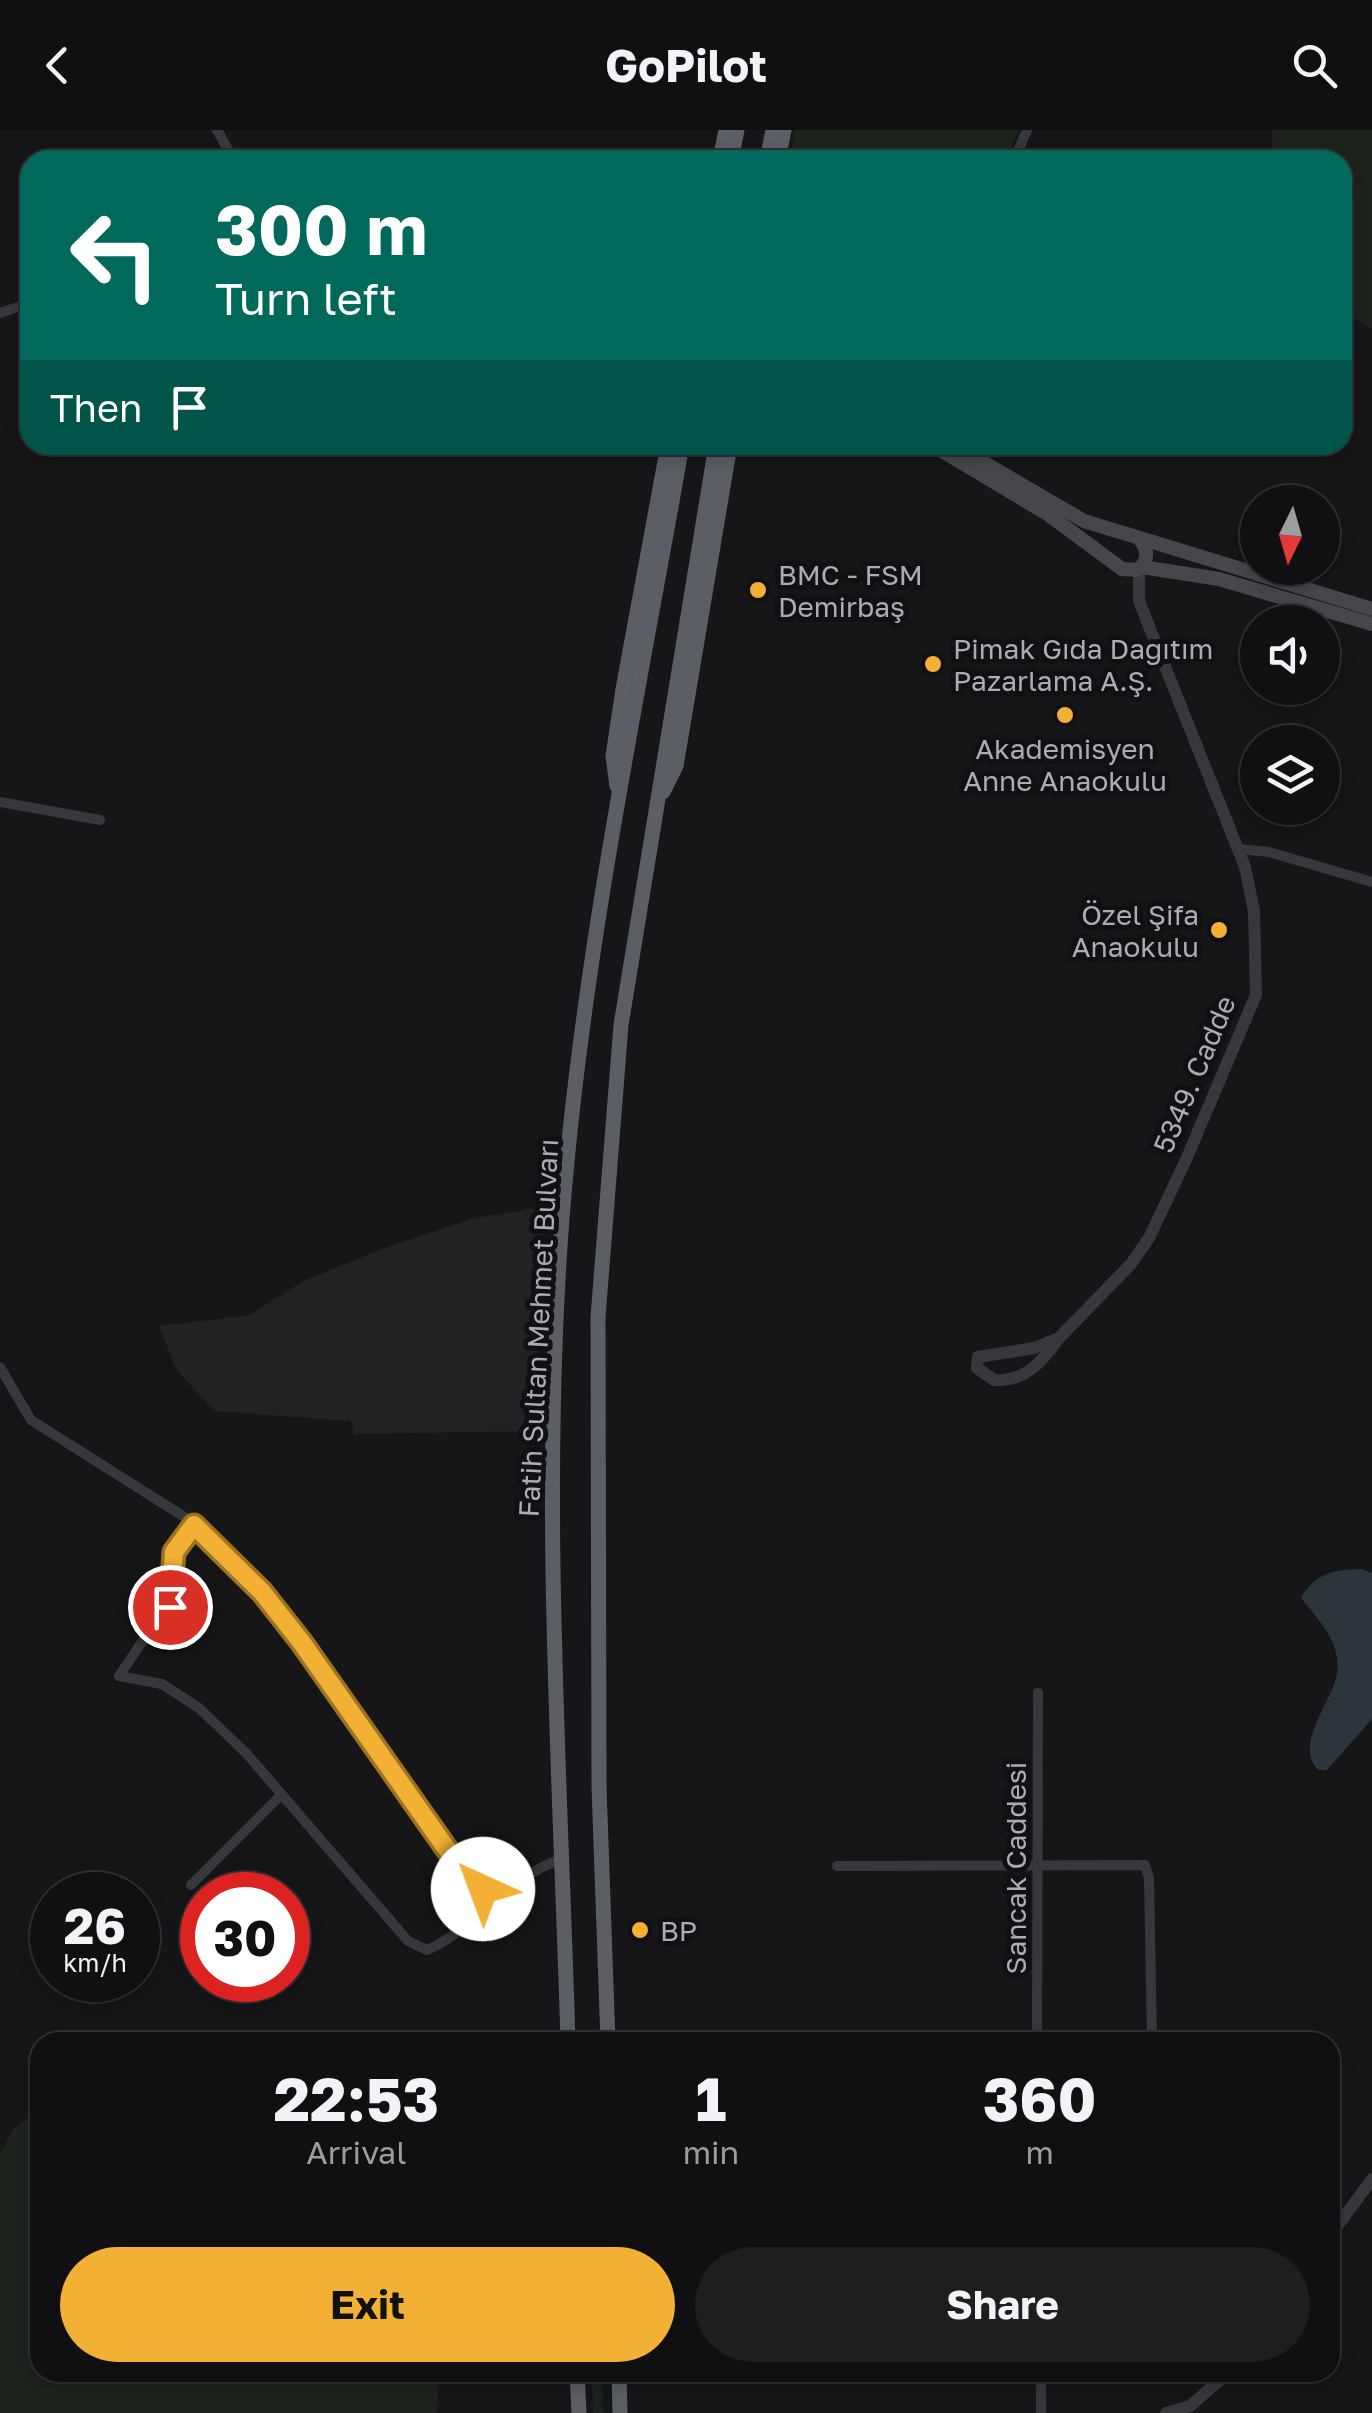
<!DOCTYPE html>
<html lang="en">
<head>
<meta charset="utf-8">
<style>
  body { margin:0; font-family:"Golos Text",sans-serif; background:#1e1e20; color:#f1f3f6; height:100vh; display:flex; flex-direction:column; font-size:38px; white-space:nowrap }
  * { box-sizing:border-box; margin:0 }
  p { font-size:32px; color:#9c9d9f }
  .icon { flex:none; width:55px; height:55px; fill:none; stroke:currentColor; stroke-width:2; stroke-linecap:round; stroke-linejoin:round }
  .map { position:relative; flex:1; overflow:hidden }
  .details { position:absolute; left:30px; top:1902px; width:1310px; height:350px; display:flex; flex-direction:column; background:#101012; border-radius:30px; box-shadow:0 5px 15px #0003,0 0 0 2px #303032 }
  .details>* { flex:none }
  .top-card { position:absolute; left:20px; top:20px; width:1332px; height:305px; border-radius:30px; box-shadow:0 5px 15px #0003,0 0 0 2px #303032; background:#00695c; color:#fff; overflow:hidden }
  .needle { width:65px; rotate:185deg }
  .buttons { position:absolute; left:1240px; top:355px; display:grid; gap:20px }
  .buttons a { display:grid; place-items:center; width:100px; height:100px; border-radius:50%; background:#101012; box-shadow:0 5px 15px #0003,0 0 0 2px #303032; font-size:50px }
  .speed { position:absolute; left:30px; top:1742px; display:flex; gap:20px; font-size:50px; font-weight:700; text-align:center }
  .speed>* { display:grid; place-content:center; width:130px; height:130px; border-radius:50%; background:#101012; box-shadow:0 5px 15px #0003,0 0 0 2px #303032; line-height:1 }
  .speed small { font-size:25px; font-weight:400 }
  .speed .limit { border:15px solid #d22; background:#fff; color:#111 }
  .pin { position:absolute; display:grid; place-items:center; width:85px; height:85px; color:#fff; margin:-42px; border:5px solid #fff; border-radius:50%; box-shadow:0 2px 10px #0007 }
  .me { position:absolute; width:110px; margin:-55px; rotate:317deg; stroke-linejoin:round; filter:drop-shadow(0 0 8px #0008) }
  .turn { display:flex; align-items:center; gap:35px; height:210px; padding:0 30px; font-size:45px }
  .turn .icon { width:130px; height:130px; stroke-width:2.5 }
  .turn b { display:block; font-size:70px; line-height:85px }
  .then { display:flex; align-items:center; height:95px; padding:0 30px; background:#0003; gap:20px; font-size:38px }
  .eta { display:flex; justify-content:space-evenly; align-items:center; height:170px; text-align:center }
  .eta b { font-size:60px; font-weight:700; line-height:70px }
  .button { display:flex; gap:20px; margin-top:auto; padding:20px 30px }
  .button a { flex:1; height:115px; border-radius:60px; background:#f2b134; color:#111; font-size:40px; font-weight:700; line-height:115px; text-align:center }
  .button a+a { background:#1e1e20; color:#f1f3f6 }
  header { display:flex; justify-content:space-between; align-items:center; height:130px; padding:0 30px; background:#101012; font-size:45px; font-weight:700 }
  .map>svg:first-child { display:block }
  .built { fill:#222225 }
  .green { fill:#1c231d }
  .water { fill:#2c353c }
  .lines { fill:none; stroke-linecap:round; stroke-linejoin:round }
  .minor { stroke:#37383d; stroke-width:10 }
  .tertiary { stroke:#37383d; stroke-width:12 }
  .secondary { stroke:#45474d; stroke-width:14 }
  .trunk { stroke:#5b5e65; stroke-width:15 }
  .route-casing { stroke:#9d7322; stroke-width:25 }
  .route { stroke:#f2b134; stroke-width:18 }
  .poi-dot { fill:#f2b134; stroke:#111113; stroke-width:4 }
  .labels { text-anchor:middle; dominant-baseline:central; stroke-width:10; stroke-linejoin:round; paint-order:stroke }
  .poi-label { font-size:28px; fill:#a8adb8; stroke:#111113; text-anchor:start }
  .street-label { font-size:28px; fill:#a8adb8; stroke:#111113 }
</style>
</head>
<body>
<header><svg class="icon" aria-label="back" viewBox="0 0 24 24"><path d="M15 5l-7 7 7 7"/></svg>GoPilot<svg class="icon" aria-label="search" viewBox="0 0 24 24"><circle cx="10" cy="10" r="6"/><path d="M15 15l6 6"/></svg></header>
<div class="map">
<svg width="1372" height="2283" viewBox="0 0 1372 2283">
  <rect width="100%" height="100%" fill="#161618"/>
  <!-- built -->
  <path class="built" d="M 543,1077 L 535,1301 L 354,1304 L 351,1291 L 214,1281 L 176,1239 L 159,1196 L 250,1185 L 303,1151 L 382,1119 L 475,1088 Z"/>
  <!-- green -->
  <g class="green">
    <path d="M 795,0 L 1019,0 L 1005,30 L 790,30 Z"/>
    <path d="M 1272,0 L 1372,0 L 1372,199 L 1343,182 L 1342,30 L 1273,30 Z"/>
    <path d="M 40,1978 L 40,2242 L 439,2243 L 437,2283 L 0,2283 L 0,2025 L 13,1999 Z"/>
    <path d="M 592,2243 L 602,2243 L 603,2283 L 593,2283 Z"/>
  </g>
  <!-- water -->
  <path class="water" d="M 1362,1439 L 1372,1443 L 1372,1589 L 1327,1640 L 1318,1640 C 1294,1612 1332,1573 1337,1544 C 1342,1513 1318,1489 1301,1468 C 1316,1442 1334,1440 1362,1439 Z"/>
  <g class="lines">
    <!-- minor -->
    <g class="minor">
      <path d="M 217,0 L 234,30"/>
      <path d="M 1014,30 L 1027,0"/>
      <path d="M 0,183 L 30,173"/>
      <path d="M 0,672 L 100,690"/>
      <path d="M 1239,719 L 1269,722 L 1372,752"/>
      <path d="M 0,1237 L 31,1290 L 186,1388 L 214,1410 L 262,1462 L 465,1745 L 498,1766"/>
      <path d="M 194,1395 L 174,1422 L 167,1487 L 142,1512 L 119,1546 L 162,1554 L 199,1578 L 246,1623 L 408,1811 L 427,1820 C 477,1798 508,1746 562,1729"/>
      <path d="M 837,1736 L 1145,1735 L 1149,1748 L 1152,1912"/>
      <path d="M 191,1755 L 279,1667"/>
      <path d="M 1037,1912 L 1038,1563"/>
      <path d="M 1041,2242 L 1041,2283"/>
    </g>
    <!-- tertiary -->
    <g class="tertiary">
      <path d="M 1059,1208 C 1042,1232 1025,1252 994,1250 L 977,1238 L 978,1227 L 1034,1218 L 1059,1208 L 1131,1134 L 1149,1108 L 1185,1032 L 1256,865 L 1254,781 L 1245,737 L 1139,471 L 1139,439"/>
      <path d="M 1330,2106 L 1372,2049"/>
      <path d="M 1166,2283 L 1190,2276 L 1229,2242"/>
    </g>
    <!-- secondary -->
    <g class="secondary">
      <path d="M 932,315 L 1049,385 L 1122,439 L 1137,440 C 1149,432 1148,421 1141,411"/>
      <path d="M 954,315 L 1084,391 L 1372,479"/>
      <path d="M 1142,437 L 1219,449 L 1372,494"/>
    </g>
    <!-- trunk -->
    <g class="trunk">
      <path d="M 720,30 L 726,0"/>
      <path d="M 731,30 L 737,0"/>
      <path d="M 767,30 L 773,0"/>
      <path d="M 778,30 L 784,0"/>
      <path d="M 617,656 L 613,626 L 623,559 L 668,315"/>
      <path d="M 663,662 L 676,636 L 730,315"/>
      <path d="M 568,1912 C 560,1639 541,1362 562,1089 C 582,829 637,572 682,315"/>
      <path d="M 608,1912 L 599,1656 L 598,1187 L 621,895 L 716,315"/>
      <path d="M 577,2242 L 579,2283"/>
      <path d="M 619,2242 L 620,2283"/>
    </g>
  </g>
  <g class="lines">
    <defs>
      <path id="route" d="M 170,1477 L 174,1422 L 194,1395 L 262,1462 L 302,1513 L 465,1745 L 483,1759"/>
    </defs>
    <!-- route casing -->
    <use href="#route" class="route-casing"/>
    <!-- route -->
    <use href="#route" class="route"/>
  </g>
  <!-- markers -->
  <g class="poi-dot">
    <circle cx="758" cy="460" r="10"/>
    <circle cx="933" cy="534" r="10"/>
    <circle cx="1065" cy="585" r="10"/>
    <circle cx="1219" cy="800" r="10"/>
    <circle cx="640" cy="1800" r="10"/>
  </g>
  <g class="labels">
    <!-- poi labels -->
    <g class="poi-label">
      <text x="778" y="444">BMC - FSM<tspan x="778" dy="32">Demirbaş</tspan></text>
      <text x="953" y="518">Pimak Gıda Dağıtım<tspan x="953" dy="32">Pazarlama A.Ş.</tspan></text>
      <text x="1065" y="618" text-anchor="middle">Akademisyen<tspan x="1065" dy="32">Anne Anaokulu</tspan></text>
      <text x="1199" y="784" text-anchor="end">Özel Şifa<tspan x="1199" dy="32">Anaokulu</tspan></text>
      <text x="660" y="1800">BP</text>
    </g>
    <!-- street labels -->
    <g class="street-label">
      <text transform="translate(1194 944) rotate(-67)">5349. Cadde</text>
      <text transform="translate(538 1198) rotate(-87)">Fatih Sultan Mehmet Bulvarı</text>
      <text transform="translate(1015 1738) rotate(-90)">Sancak Caddesi</text>
    </g>
  </g>
</svg>
<div class="buttons">
<a><svg class="needle" viewBox="-14 -14 28 28"><path d="M0-13l5 13h-10z" fill="#e53935"/><path d="M0 13l5-13h-10z" fill="#9c9d9f"/></svg></a>
<a><svg class="icon" aria-label="sound" viewBox="0 0 24 24"><path d="M4 9h4l5-4v14l-5-4H4zM17 9q2 3 0 6"/></svg></a>
<a><svg class="icon" aria-label="layers" viewBox="0 0 24 24"><path d="M12 4l9 5-9 5-9-5zM3 14l9 5 9-5"/></svg></a>
</div>
<div class="speed"><div>26<small>km/h</small></div><div class="limit">30</div></div>
<div class="pin" style="left:170px;top:1477px;background:#d93025"><svg class="icon" aria-label="arrive" viewBox="0 0 24 24"><path d="M6 21V4h12l-3 4 3 4H6"/></svg></div>
<svg class="me" style="left:483px;top:1759px" viewBox="-20 -20 40 40"><circle r="19" fill="#fff"/><path d="M0-13L10 11 0 6-10 11z" fill="#f2b134"/></svg>
<div class="top-card">
<div class="turn"><svg class="icon" aria-label="left" viewBox="0 0 24 24"><path d="M17 20v-9H6M10 6l-5 5 5 5"/></svg><div><b>300 m</b>Turn left</div></div>
<div class="then">Then<svg class="icon" aria-label="arrive" viewBox="0 0 24 24"><path d="M6 21V4h12l-3 4 3 4H6"/></svg></div>
</div>
<section class="details">
<div class="eta">
<div><b>22:53</b><p>Arrival</p></div>
<div><b>1</b><p>min</p></div>
<div><b>360</b><p>m</p></div>
</div>
<div class="button"><a>Exit</a><a>Share</a></div>
</section>
</div>
</body>
</html>
